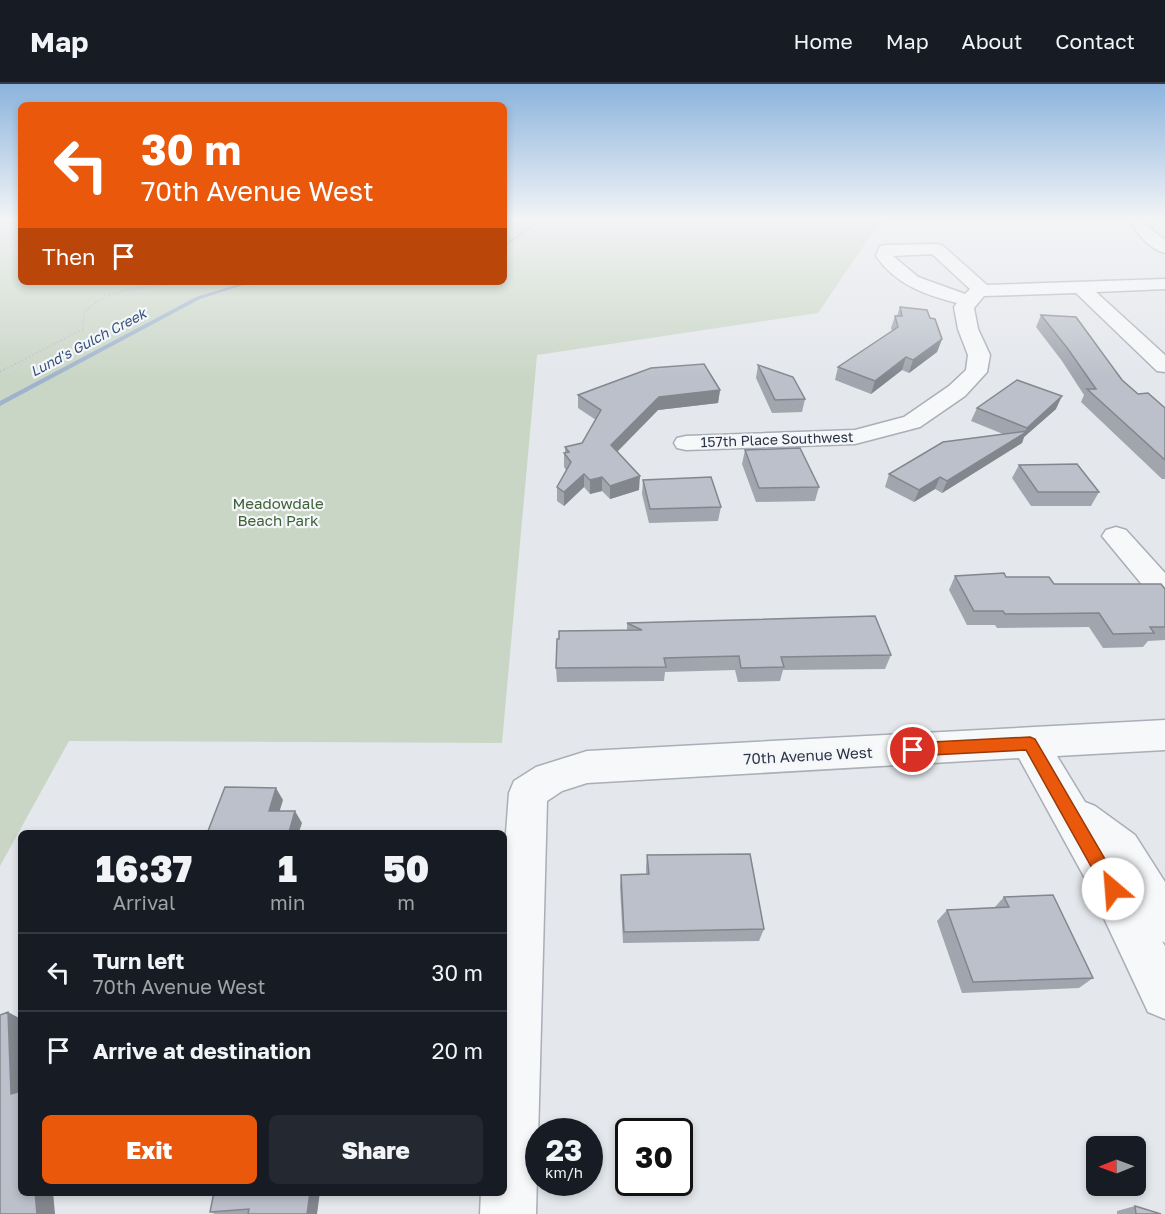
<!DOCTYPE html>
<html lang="en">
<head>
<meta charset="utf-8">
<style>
  body { margin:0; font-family:"Golos Text",sans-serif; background:#242831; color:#f1f3f6; height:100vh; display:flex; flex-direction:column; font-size:22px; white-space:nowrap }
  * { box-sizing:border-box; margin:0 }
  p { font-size:20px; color:#9ea1a6 }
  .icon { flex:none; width:33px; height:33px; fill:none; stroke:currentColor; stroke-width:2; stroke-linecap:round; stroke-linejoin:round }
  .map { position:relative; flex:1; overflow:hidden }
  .details { position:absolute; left:18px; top:746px; width:489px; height:366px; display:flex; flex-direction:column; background:#171b24; border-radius:9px; box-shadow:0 3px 9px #0003 }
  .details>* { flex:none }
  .top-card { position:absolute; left:18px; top:18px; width:489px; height:183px; border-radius:9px; box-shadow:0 3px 9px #0003; background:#ea580c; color:#fff; overflow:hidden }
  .needle { width:39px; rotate:269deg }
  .tools { position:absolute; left:1086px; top:1052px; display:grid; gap:12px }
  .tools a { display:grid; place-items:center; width:60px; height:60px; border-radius:9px; background:#171b24; box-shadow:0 3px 9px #0003; font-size:30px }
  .speed { position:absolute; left:525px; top:1034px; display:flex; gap:12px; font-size:30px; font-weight:700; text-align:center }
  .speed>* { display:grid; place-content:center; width:78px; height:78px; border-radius:50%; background:#171b24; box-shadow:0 3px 9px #0003; line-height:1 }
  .speed small { font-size:15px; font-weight:400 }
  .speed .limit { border:3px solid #111; border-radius:9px; background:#fff; color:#111 }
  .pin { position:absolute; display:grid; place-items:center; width:51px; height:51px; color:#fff; margin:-26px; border:3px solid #fff; border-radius:50%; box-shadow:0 2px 6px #0007 }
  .me { position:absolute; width:66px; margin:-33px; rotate:333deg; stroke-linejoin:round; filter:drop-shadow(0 0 4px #0008) }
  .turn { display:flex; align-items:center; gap:21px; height:126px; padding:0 24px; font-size:27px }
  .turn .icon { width:78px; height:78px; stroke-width:2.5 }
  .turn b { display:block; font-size:42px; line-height:51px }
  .then { display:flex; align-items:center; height:57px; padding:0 24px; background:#0003; gap:12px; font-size:22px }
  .eta { display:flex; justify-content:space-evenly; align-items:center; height:102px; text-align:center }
  .eta b { font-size:36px; font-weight:800; line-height:42px }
  .primary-button { display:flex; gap:12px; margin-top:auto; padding:12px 24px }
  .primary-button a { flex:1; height:69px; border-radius:9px; background:#ea580c; color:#fff; font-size:24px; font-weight:800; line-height:69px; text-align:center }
  .primary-button a+a { background:#242831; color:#f1f3f6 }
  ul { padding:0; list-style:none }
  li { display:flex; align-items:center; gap:18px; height:78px; padding:0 24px; border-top:2px solid #363941 }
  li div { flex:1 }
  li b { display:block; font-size:22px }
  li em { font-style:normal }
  header { display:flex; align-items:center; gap:36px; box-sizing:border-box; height:84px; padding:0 30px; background:#171b24; border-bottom:2px solid #363941 }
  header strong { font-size:28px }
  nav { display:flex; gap:33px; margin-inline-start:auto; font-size:21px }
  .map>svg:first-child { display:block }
  .green { fill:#c9d6c5 }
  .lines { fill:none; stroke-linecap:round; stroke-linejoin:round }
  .stream { fill:#9fb4cc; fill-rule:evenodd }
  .minor-casing { stroke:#a9aeb7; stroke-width:3 }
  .path { stroke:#c2c5cb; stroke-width:2; stroke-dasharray:2 2; stroke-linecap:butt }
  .minor { fill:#f7f8fa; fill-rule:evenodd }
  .wall { fill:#a1a5ae }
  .shaded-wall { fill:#83868d }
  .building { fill:#bbc0ca; stroke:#83868d; stroke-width:1.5 }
  .route { fill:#ea580c; stroke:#983908; stroke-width:1.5 }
  .labels { text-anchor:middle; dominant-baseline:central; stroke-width:4.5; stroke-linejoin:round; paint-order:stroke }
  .far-water-label { font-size:14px; font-style:italic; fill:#34527a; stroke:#f4f6f9 }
  .far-street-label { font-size:14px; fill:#2b3445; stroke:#f4f6f9 }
  .park-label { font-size:15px; fill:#3f6138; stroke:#f4f6f9 }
  .street-label { font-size:15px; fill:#2b3445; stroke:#f4f6f9 }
</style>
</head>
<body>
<header>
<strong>Map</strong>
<nav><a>Home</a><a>Map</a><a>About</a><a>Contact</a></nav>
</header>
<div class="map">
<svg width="1165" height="1130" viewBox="0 0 1165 1130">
  <rect width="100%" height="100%" fill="#e4e7ec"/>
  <!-- green -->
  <path class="green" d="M 0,136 L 21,136 L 21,198 L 504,198 L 504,136 L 899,136 L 877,142 L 818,229 L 537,271 L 502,659 L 69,657 L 0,782 Z"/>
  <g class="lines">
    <!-- stream -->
    <g class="stream">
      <path d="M 539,136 L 543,136 L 504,163 L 504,160 Z"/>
      <path d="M 295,198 L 293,199 L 243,201 L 200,215 L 0,322 L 0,317 L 196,213 L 243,199 Z"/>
    </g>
    <defs>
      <g id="minor">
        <path d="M 1132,136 L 1146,136 L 1150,144 L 1165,156 L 1165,169 C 1150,165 1135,149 1132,136 Z"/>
        <path d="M 936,160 L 942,161 L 987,201 L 1165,195 L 1165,205 L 1096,208 L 1165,271 L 1165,288 L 1157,287 L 1076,209 L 984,212 L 974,224 L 978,245 L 990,271 L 987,288 L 965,312 L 920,343 L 855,360 L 686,366 L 677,364 L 674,359 L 677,354 L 686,352 L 855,346 L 904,333 L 949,302 L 966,286 L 968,271 L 958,245 L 954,223 L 957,219 C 925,211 895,200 876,172 L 880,162 L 886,161 ZM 932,170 L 970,205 L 965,210 L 918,193 L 893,172 Z"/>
        <path d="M 1116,443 L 1126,446 L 1165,489 L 1165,518 L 1154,515 L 1102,452 L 1106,446 Z"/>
        <path d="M 1165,636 L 1165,666 L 1057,672 L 1085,718 L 1095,722 L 1135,751 L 1165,798 L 1165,859 L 1162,857 L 1165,862 L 1165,935 L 1148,928 L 1087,798 L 1019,674 L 587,699 L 562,707 L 547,717 L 536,1130 L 480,1130 L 481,1108 L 504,1108 L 504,776 L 509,709 L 514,697 L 536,683 L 587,667 Z"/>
      </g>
    </defs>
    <!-- minor casing -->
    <use href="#minor" class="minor-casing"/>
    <!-- path -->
    <path class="path" d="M 0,288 L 83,245 L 84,228 L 105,212 L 127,206 L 186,198"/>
    <!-- minor -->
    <use href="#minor" class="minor"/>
  </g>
  <!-- wall -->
  <g class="wall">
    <path d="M 900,223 L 930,234 L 942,255 L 937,268 L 909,289 L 902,286 L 871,310 L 835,296 L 838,283 L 892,247 L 891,244 L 895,232 L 897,232 Z"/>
    <path d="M 1041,231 L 1138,310 L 1165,324 L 1165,395 L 1162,395 L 1081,318 L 1084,311 L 1062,277 L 1036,243 Z"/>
    <path d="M 758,281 L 805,315 L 802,328 L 772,329 L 756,294 Z"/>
    <path d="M 720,306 L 718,319 L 658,326 L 617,368 L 639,406 L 610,415 L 602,407 L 590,410 L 584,403 L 564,422 L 557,417 L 557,403 L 566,386 L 564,383 L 564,369 L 565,369 L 565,363 L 582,359 L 596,336 L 578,324 L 578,311 Z"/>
    <path d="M 977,324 L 1056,325 L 1024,353 L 1022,359 L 942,409 L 935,405 L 914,418 L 885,403 L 889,390 L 1003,350 L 971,337 Z"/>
    <path d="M 745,366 L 819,403 L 815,417 L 756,418 L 742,380 Z"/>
    <path d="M 1019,381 L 1099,408 L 1091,422 L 1031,422 L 1012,394 Z"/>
    <path d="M 643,396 L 721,423 L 718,437 L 649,439 L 642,410 Z"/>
    <path d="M 955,492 L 1006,493 L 1054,500 L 1165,505 L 1165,556 L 1148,557 L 1143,563 L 1103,564 L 1089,543 L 997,544 L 995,541 L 967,541 L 949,506 Z"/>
    <path d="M 627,539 L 891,571 L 885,585 L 783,586 L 780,597 L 738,598 L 735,586 L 665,588 L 664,597 L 557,598 L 556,584 L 627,546 Z"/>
    <path d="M 647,771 L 764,845 L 759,857 L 623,859 L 620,803 L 621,791 L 646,790 L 646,783 Z"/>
    <path d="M 1004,813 L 1093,894 L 1079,904 L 962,909 L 937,837 L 947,826 L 994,824 Z"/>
    <path d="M 214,1108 L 317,1130 L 215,1130 L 210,1128 Z"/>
    <path d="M 1135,1122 L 1161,1130 L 1117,1130 L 1117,1127 Z"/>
  </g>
  <!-- shaded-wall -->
  <g class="shaded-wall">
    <path d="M 942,255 L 937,268 L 909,289 L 913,276 Z"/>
    <path d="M 906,273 L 902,286 L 871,310 L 875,297 Z"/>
    <path d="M 720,306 L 718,319 L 658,326 L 610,375 L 611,361 L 659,313 Z"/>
    <path d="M 1062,312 L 1056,325 L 1024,353 L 1022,359 L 942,409 L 947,397 L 1024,349 L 1027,344 Z"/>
    <path d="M 584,390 L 584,403 L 564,422 L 564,408 Z"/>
    <path d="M 640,392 L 639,406 L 610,415 L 610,402 Z"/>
    <path d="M 602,393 L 602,407 L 590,410 L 590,396 Z"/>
    <path d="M 940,393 L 935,405 L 914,418 L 919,406 Z"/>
    <path d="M 276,704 L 283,716 L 276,739 L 269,727 Z"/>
    <path d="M 295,727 L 302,739 L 299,748 L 289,748 Z"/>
    <path d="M 8,928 L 21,935 L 21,1015 L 11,1010 Z"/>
    <path d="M 35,1108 L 53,1108 L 55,1130 L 37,1130 Z"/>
    <path d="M 310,1108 L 320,1108 L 317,1130 L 307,1130 Z"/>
  </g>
  <!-- building -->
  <g class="building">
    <path d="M 900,223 L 927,226 L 930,234 L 935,235 L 942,255 L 913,276 L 906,273 L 875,297 L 838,283 L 898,243 L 895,232 L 902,232 Z"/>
    <path d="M 1041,231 L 1076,233 L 1122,296 L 1138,310 L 1148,309 L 1165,324 L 1165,376 L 1087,305 L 1096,305 L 1068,265 Z"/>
    <path d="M 704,280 L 720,306 L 659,313 L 611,361 L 640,392 L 610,402 L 602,393 L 590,396 L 584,390 L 564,408 L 557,403 L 571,378 L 564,369 L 569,368 L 565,363 L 582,359 L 601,326 L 578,311 L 651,284 Z"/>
    <path d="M 758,281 L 793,293 L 805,315 L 775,316 Z"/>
    <path d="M 1017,296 L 1062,312 L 1027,344 L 977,324 Z"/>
    <path d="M 1028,347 L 947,397 L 940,393 L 919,406 L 889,390 L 943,358 Z"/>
    <path d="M 800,364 L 819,403 L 759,404 L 745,366 Z"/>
    <path d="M 1077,380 L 1099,408 L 1038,408 L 1019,381 Z"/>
    <path d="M 711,393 L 721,423 L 650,425 L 643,396 Z"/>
    <path d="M 1004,489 L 1006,493 L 1049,493 L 1054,500 L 1161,500 L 1165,505 L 1165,543 L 1150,543 L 1154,549 L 1113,550 L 1099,529 L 1005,530 L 1003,527 L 974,527 L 955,492 Z"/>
    <path d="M 875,532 L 891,571 L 781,573 L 784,583 L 741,584 L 739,572 L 664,574 L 666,583 L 556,584 L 557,555 L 559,555 L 559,547 L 642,546 L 627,539 Z"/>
    <path d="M 225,703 L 276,704 L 269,727 L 295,727 L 289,748 L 134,748 L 135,748 L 208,747 Z"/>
    <path d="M 750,770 L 764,845 L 624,848 L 621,791 L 649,790 L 647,771 Z"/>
    <path d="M 1053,811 L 1093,894 L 973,898 L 947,826 L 1009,823 L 1004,813 Z"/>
    <path d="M 8,928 L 11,1010 L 21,1007 L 21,1108 L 35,1108 L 37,1130 L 0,1130 L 0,931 Z"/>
    <path d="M 214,1108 L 310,1108 L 307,1130 L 248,1130 L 249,1125 L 210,1128 Z"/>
    <path d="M 1135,1122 L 1161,1130 L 1136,1130 Z"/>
  </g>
  <!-- sky -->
  <linearGradient id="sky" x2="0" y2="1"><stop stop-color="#8bb4dd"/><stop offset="0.46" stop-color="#f3f4f6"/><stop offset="1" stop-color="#f3f4f6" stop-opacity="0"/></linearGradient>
  <rect width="1165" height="294" fill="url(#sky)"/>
  <!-- route -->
  <path class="route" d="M 1030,653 L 1035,655 L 1119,799 L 1122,805 L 1119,811 L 1113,814 L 1107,811 L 1026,666 L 913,672 L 908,670 L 906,666 L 908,661 L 913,659 Z"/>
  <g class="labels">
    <!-- far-water labels -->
    <g class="far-water-label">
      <text transform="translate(88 258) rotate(-28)">Lund's Gulch Creek</text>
    </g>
    <!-- far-street labels -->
    <g class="far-street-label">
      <text transform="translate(777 355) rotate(-2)">157th Place Southwest</text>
    </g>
    <!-- park labels -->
    <g class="park-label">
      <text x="278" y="419">Meadowdale<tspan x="278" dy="17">Beach Park</tspan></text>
    </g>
    <!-- street labels -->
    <g class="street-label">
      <text transform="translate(808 671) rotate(-3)">70th Avenue West</text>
    </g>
  </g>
</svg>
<div class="tools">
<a><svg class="needle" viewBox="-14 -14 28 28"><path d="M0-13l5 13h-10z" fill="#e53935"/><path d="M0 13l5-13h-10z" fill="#9ea1a6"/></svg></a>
</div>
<div class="speed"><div>23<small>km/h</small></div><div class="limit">30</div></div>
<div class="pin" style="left:913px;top:666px;background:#d93025"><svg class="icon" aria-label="arrive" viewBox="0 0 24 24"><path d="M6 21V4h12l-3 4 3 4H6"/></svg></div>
<svg class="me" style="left:1113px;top:805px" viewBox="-20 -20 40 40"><circle r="19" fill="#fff"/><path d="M0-13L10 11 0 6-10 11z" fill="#ea580c"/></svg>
<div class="top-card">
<div class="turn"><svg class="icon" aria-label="left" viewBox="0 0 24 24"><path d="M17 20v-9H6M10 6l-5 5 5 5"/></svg><div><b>30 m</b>70th Avenue West</div></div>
<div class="then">Then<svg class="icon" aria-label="arrive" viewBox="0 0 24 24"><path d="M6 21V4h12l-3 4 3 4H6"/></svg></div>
</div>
<section class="details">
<div class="eta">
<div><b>16:37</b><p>Arrival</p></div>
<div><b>1</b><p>min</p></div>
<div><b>50</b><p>m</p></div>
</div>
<ul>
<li><svg class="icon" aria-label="left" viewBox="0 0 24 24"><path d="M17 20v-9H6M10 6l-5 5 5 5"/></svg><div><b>Turn left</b><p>70th Avenue West</p></div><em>30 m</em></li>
<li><svg class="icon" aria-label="arrive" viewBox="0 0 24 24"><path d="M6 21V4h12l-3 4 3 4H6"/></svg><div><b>Arrive at destination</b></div><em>20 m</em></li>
</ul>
<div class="primary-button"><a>Exit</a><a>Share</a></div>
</section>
</div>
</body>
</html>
